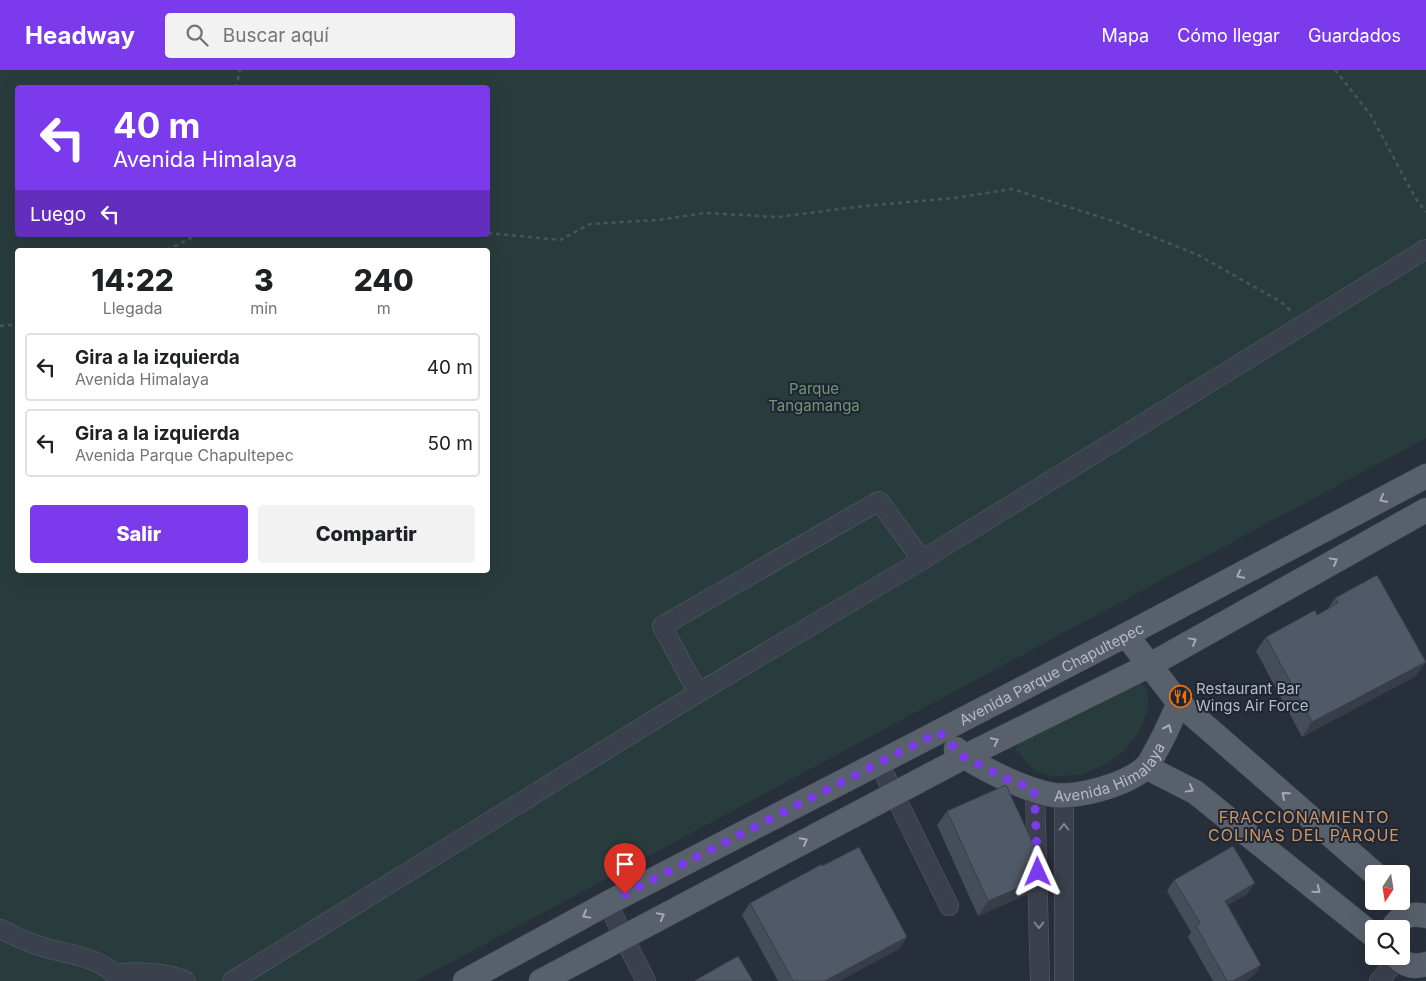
<!DOCTYPE html>
<html lang="es">
<head>
<meta charset="utf-8">
<style>
  body { margin:0; font-family:Inter,sans-serif; background:#f2f2f2; color:#202124; height:100vh; display:flex; flex-direction:column; font-size:19px; white-space:nowrap }
  * { box-sizing:border-box; margin:0 }
  p { font-size:16px; color:#757577 }
  .icon { flex:none; width:28px; height:28px; fill:none; stroke:currentColor; stroke-width:2; stroke-linecap:round; stroke-linejoin:round }
  .map { position:relative; flex:1; overflow:hidden }
  .panel { position:absolute; left:15px; top:178px; width:475px; height:325px; display:flex; flex-direction:column; background:#fff; border-radius:5px; box-shadow:0 5px 20px #0002 }
  .panel>* { flex:none }
  .hud { position:absolute; left:15px; top:15px; width:475px; height:152px; border-radius:5px; box-shadow:0 5px 20px #0002; background:#7c3aed; color:#fff; overflow:hidden }
  .needle { width:32px; rotate:192deg }
  .tools { position:absolute; left:1365px; top:795px; display:grid; gap:10px }
  .tools a { display:grid; place-items:center; width:45px; height:45px; border-radius:5px; background:#fff; box-shadow:0 5px 20px #0002; font-size:25px }
  .pin { position:absolute; display:grid; place-items:center; width:42px; height:42px; color:#fff; margin:-51px -21px; border-radius:50% 50% 50% 0; rotate:-45deg; box-shadow:0 0 5px #0007 }
  .pin .icon { rotate:45deg }
  .me { position:absolute; width:55px; margin:-28px; rotate:359deg; stroke-linejoin:round; filter:drop-shadow(0 0 4px #0008) }
  .turn { display:flex; align-items:center; gap:18px; height:105px; padding:0 15px; font-size:22px }
  .turn .icon { width:65px; height:65px; stroke-width:2.5 }
  .turn b { display:block; font-size:35px; line-height:42px }
  .then { display:flex; align-items:center; height:48px; padding:0 15px; background:#0003; gap:10px; font-size:19px }
  .eta { display:flex; justify-content:space-evenly; align-items:center; height:85px; text-align:center }
  .eta b { font-size:30px; font-weight:800; line-height:35px }
  .button { display:flex; gap:10px; margin-top:auto; padding:10px 15px }
  .button a { flex:1; height:58px; border-radius:5px; background:#7c3aed; color:#fff; font-size:20px; font-weight:800; line-height:58px; text-align:center }
  .button a+a { background:#f2f2f2; color:#202124 }
  ul { padding:0; list-style:none }
  li { display:flex; align-items:center; gap:15px; height:68px; margin:0 10px 8px; padding:0 5px; border:2px solid #e0e0e0; border-radius:5px }
  li div { flex:1 }
  li b { display:block; font-size:19px }
  li em { font-style:normal }
  header { display:flex; align-items:center; gap:30px; box-sizing:border-box; height:70px; padding:0 25px; background:#7c3aed; color:#fff }
  header strong { font-size:24px }
  nav { display:flex; gap:28px; margin-inline-start:auto; font-size:18px }
  .search { width:350px; height:45px; background:#f2f2f2; display:flex; align-items:center; gap:12px; box-sizing:border-box; padding:0 18px; border-radius:5px; color:#757577; font-size:19px }
  .map>svg:first-child { display:block }
  .green { fill:#293c3d; fill-rule:evenodd }
  .lines { fill:none; stroke-linecap:round; stroke-linejoin:round }
  .minor-casing { stroke:#585f6a; stroke-width:20 }
  .major-casing { stroke:#434a55; stroke-width:25 }
  .path { stroke:#46575a; stroke-width:2.5; stroke-dasharray:4 4; stroke-linecap:butt }
  .minor { stroke:#3a414c; stroke-width:19 }
  .major { stroke:#58606c; stroke-width:24 }
  .wall { fill:#454d59 }
  .shaded-wall { fill:#383e48 }
  .building { fill:#505967; stroke:#383e48 }
  .oneway { stroke:#a3aab5 }
  .oneway2 { stroke:#7e8590 }
  .route { stroke:#7c3aed; stroke-width:9; stroke-dasharray:0 16.2 }
  .labels { text-anchor:middle; dominant-baseline:central; stroke-width:4; stroke-linejoin:round; paint-order:stroke }
  .park-label { font-size:15px; fill:#709579; stroke:#1f2631 }
  .street-label { font-size:15px; fill:#b6bcc7; stroke:#1f2631 }
  .poi-label { font-size:15px; fill:#b6bcc7; stroke:#1f2631; text-anchor:start }
  .neighbourhood-label { font-size:16px; letter-spacing:1px; fill:#c9976e; stroke:#1f2631 }
</style>
</head>
<body>
<header>
<strong>Headway</strong>
<div class="search"><svg class="icon" aria-label="search" viewBox="0 0 24 24"><circle cx="10" cy="10" r="6"/><path d="M15 15l6 6"/></svg>Buscar aquí</div>
<nav><a>Mapa</a><a>Cómo llegar</a><a>Guardados</a></nav>
</header>
<div class="map">
<svg width="1426" height="911" viewBox="0 0 1426 911">
  <rect width="100%" height="100%" fill="#272f3b"/>
  <!-- green -->
  <g class="green">
    <path d="M 0,0 L 1426,0 L 1426,368 L 416,911 L 0,911 ZM 18,18 L 488,18 L 488,165 L 18,165 ZM 18,180 L 488,180 L 488,500 L 18,500 Z"/>
    <path d="M 1137,609 L 1147,619 L 1149,637 L 1139,662 L 1123,682 L 1104,695 L 1081,705 L 1053,706 L 1035,701 L 1016,680 L 1019,672 Z"/>
  </g>
  <g class="lines">
    <defs>
      <g id="minor">
        <path d="M 698,623 L 662,556 L 879,431 L 922,490"/>
        <path d="M 879,693 L 949,836"/>
        <path d="M 1035,719 L 1040,911"/>
        <path d="M 608,833 L 623,866 L 646,911"/>
        <path d="M 0,859 C 14,865 28,873 43,877 C 68,885 104,886 119,911"/>
        <path d="M 114,903 C 137,902 165,901 186,911"/>
        <path d="M 232,911 L 691,627 L 922,490 L 1426,179"/>
        <path d="M 1064,911 L 1064,725"/>
        <path d="M 1379,911 L 1398,889"/>
      </g>
      <g id="major">
        <path d="M 1126,565 L 1179,633 L 1375,804"/>
        <path id="s1" d="M 956,679 C 975,697 1023,718 1048,724 C 1073,730 1127,715 1146,697 C 1149,694 1152,688 1154,684 C 1164,668 1171,650 1179,633"/>
        <path d="M 1146,697 L 1195,722 L 1374,866"/>
        <path d="M 1392,859 C 1399,845 1412,843 1426,846"/>
        <path d="M 1396,886 C 1404,895 1414,898 1426,894"/>
        <path id="s2" d="M 465,911 L 608,833 L 1126,565 L 1426,406"/>
        <path d="M 541,911 L 964,687 L 1150,595 L 1426,440"/>
      </g>
    </defs>
    <!-- minor casing -->
    <use href="#minor" class="minor-casing"/>
    <!-- major casing -->
    <use href="#major" class="major-casing"/>
    <!-- path -->
    <g class="path">
      <path d="M 1335,0 L 1370,44 L 1416,129 L 1426,142"/>
      <path d="M 236,18 L 240,0"/>
      <path d="M 488,163 L 560,170 L 590,154 L 658,150 L 705,143 L 778,147 L 865,136 L 954,128 L 1012,119 L 1116,152 L 1198,185 L 1281,232 L 1292,242"/>
      <path d="M 167,180 L 197,165"/>
      <path d="M 0,256 L 18,254"/>
    </g>
    <!-- minor -->
    <use href="#minor" class="minor"/>
    <!-- major -->
    <use href="#major" class="major"/>
  </g>
  <!-- wall -->
  <g class="wall">
    <path d="M 1335,528 L 1416,606 L 1302,667 L 1256,581 L 1266,567 L 1317,545 L 1327,540 Z"/>
    <path d="M 947,741 L 1037,810 L 1026,825 L 978,846 L 937,755 Z"/>
    <path d="M 822,796 L 907,867 L 899,879 L 839,911 L 778,911 L 742,845 L 750,833 Z"/>
    <path d="M 1174,810 L 1247,824 L 1228,835 L 1261,895 L 1253,906 L 1245,911 L 1213,911 L 1188,867 L 1191,862 L 1167,821 Z"/>
  </g>
  <!-- shaded-wall -->
  <g class="shaded-wall">
    <path d="M 1426,592 L 1416,606 L 1302,667 L 1312,652 Z"/>
    <path d="M 1037,810 L 1026,825 L 978,846 L 988,831 Z"/>
    <path d="M 1255,813 L 1247,824 L 1217,841 L 1225,831 Z"/>
    <path d="M 907,867 L 899,879 L 839,911 L 825,911 Z"/>
    <path d="M 1261,895 L 1253,906 L 1245,911 L 1233,911 Z"/>
  </g>
  <!-- building -->
  <g class="building">
    <path d="M 1377,505 L 1426,592 L 1312,652 L 1266,567 L 1315,540 L 1317,545 L 1338,533 L 1335,528 Z"/>
    <path d="M 1006,715 L 1036,780 L 1037,810 L 988,831 L 947,741 Z"/>
    <path d="M 1233,776 L 1255,813 L 1225,831 L 1261,895 L 1233,911 L 1227,911 L 1196,856 L 1200,853 L 1174,810 Z"/>
    <path d="M 859,777 L 907,867 L 825,911 L 793,911 L 750,833 L 822,794 L 822,796 Z"/>
    <path d="M 738,886 L 753,911 L 694,911 Z"/>
  </g>
  <!-- one-way arrows -->
  <defs><path id="oneway-chevron" d="M-2-3.5L2.5 0L-2 3.5" fill="none" stroke-width="1.6" stroke-linecap="round" stroke-linejoin="round" transform="scale(1.25)"/></defs>
  <g class="oneway">
    <use href="#oneway-chevron" transform="translate(1383 429) rotate(152)"/>
    <use href="#oneway-chevron" transform="translate(1334 491) rotate(-29)"/>
    <use href="#oneway-chevron" transform="translate(1240 505) rotate(152)"/>
    <use href="#oneway-chevron" transform="translate(1193 571) rotate(-29)"/>
    <use href="#oneway-chevron" transform="translate(1168 658) rotate(-66)"/>
    <use href="#oneway-chevron" transform="translate(995 671) rotate(-26)"/>
    <use href="#oneway-chevron" transform="translate(1190 719) rotate(29)"/>
    <use href="#oneway-chevron" transform="translate(1285 725) rotate(-139)"/>
    <use href="#oneway-chevron" transform="translate(804 771) rotate(-28)"/>
    <use href="#oneway-chevron" transform="translate(1317 820) rotate(39)"/>
    <use href="#oneway-chevron" transform="translate(586 845) rotate(151)"/>
    <use href="#oneway-chevron" transform="translate(661 846) rotate(-28)"/>
  </g>
  <g class="oneway2">
    <use href="#oneway-chevron" transform="translate(1064 757) rotate(-90)"/>
    <use href="#oneway-chevron" transform="translate(1039 855) rotate(89)"/>
  </g>
  <g class="lines">
    <!-- route -->
    <path class="route" d="M 625,824 L 939,662 L 964,687 L 1007,709 L 1034,719 L 1038,802"/>
  </g>
  <!-- icons -->
  <defs>
    <symbol id="restaurant-ring" viewBox="-11 -11 22 22"><circle r="9.5" fill="#1f2631" stroke="#e8710a" stroke-width="1.5"/><path d="M-5-6h1v4h1v-4h1v4h1v-4h1v5L-1.5 .5V6h-2V.5L-5-1ZM5-6V6H3V1.5H1.5Q1.5-4 5-6Z" fill="#e8710a"/></symbol>
  </defs>
  <g fill-rule="evenodd">
    <use href="#restaurant-ring" x="1168" y="614" width="25" height="25"/>
  </g>
  <g class="labels">
    <!-- park labels -->
    <g class="park-label">
      <text x="814" y="318">Parque<tspan x="814" dy="17">Tangamanga</tspan></text>
    </g>
    <!-- street labels -->
    <g class="street-label">
      <text stroke="none"><textPath href="#s2" startOffset="662">Avenida Parque Chapultepec</textPath></text>
      <text stroke="none"><textPath href="#s1" startOffset="172">Avenida Himalaya</textPath></text>
    </g>
    <!-- poi labels -->
    <g class="poi-label">
      <text x="1196" y="618">Restaurant Bar<tspan x="1196" dy="17">Wings Air Force</tspan></text>
    </g>
    <!-- neighbourhood labels -->
    <g class="neighbourhood-label">
      <text x="1304" y="747">FRACCIONAMIENTO<tspan x="1304" dy="18">COLINAS DEL PARQUE</tspan></text>
    </g>
  </g>
</svg>
<div class="tools">
<a><svg class="needle" viewBox="-14 -14 28 28"><path d="M0-13l5 13h-10z" fill="#e53935"/><path d="M0 13l5-13h-10z" fill="#757577"/></svg></a>
<a><svg class="icon" aria-label="search" viewBox="0 0 24 24"><circle cx="10" cy="10" r="6"/><path d="M15 15l6 6"/></svg></a>
</div>
<div class="pin" style="left:625px;top:824px;background:#d93025"><svg class="icon" aria-label="arrive" viewBox="0 0 24 24"><path d="M6 21V4h12l-3 4 3 4H6"/></svg></div>
<svg class="me" style="left:1038px;top:802px" viewBox="-20 -20 40 40"><path d="M0-17L14 15 0 8-14 15z" fill="#7c3aed" stroke="#fff" stroke-width="4"/></svg>
<div class="hud">
<div class="turn"><svg class="icon" aria-label="left" viewBox="0 0 24 24"><path d="M17 20v-9H6M10 6l-5 5 5 5"/></svg><div><b>40 m</b>Avenida Himalaya</div></div>
<div class="then">Luego<svg class="icon" aria-label="left" viewBox="0 0 24 24"><path d="M17 20v-9H6M10 6l-5 5 5 5"/></svg></div>
</div>
<section class="panel">
<div class="eta">
<div><b>14:22</b><p>Llegada</p></div>
<div><b>3</b><p>min</p></div>
<div><b>240</b><p>m</p></div>
</div>
<ul>
<li><svg class="icon" aria-label="left" viewBox="0 0 24 24"><path d="M17 20v-9H6M10 6l-5 5 5 5"/></svg><div><b>Gira a la izquierda</b><p>Avenida Himalaya</p></div><em>40 m</em></li>
<li><svg class="icon" aria-label="left" viewBox="0 0 24 24"><path d="M17 20v-9H6M10 6l-5 5 5 5"/></svg><div><b>Gira a la izquierda</b><p>Avenida Parque Chapultepec</p></div><em>50 m</em></li>
</ul>
<div class="button"><a>Salir</a><a>Compartir</a></div>
</section>
</div>
</body>
</html>
